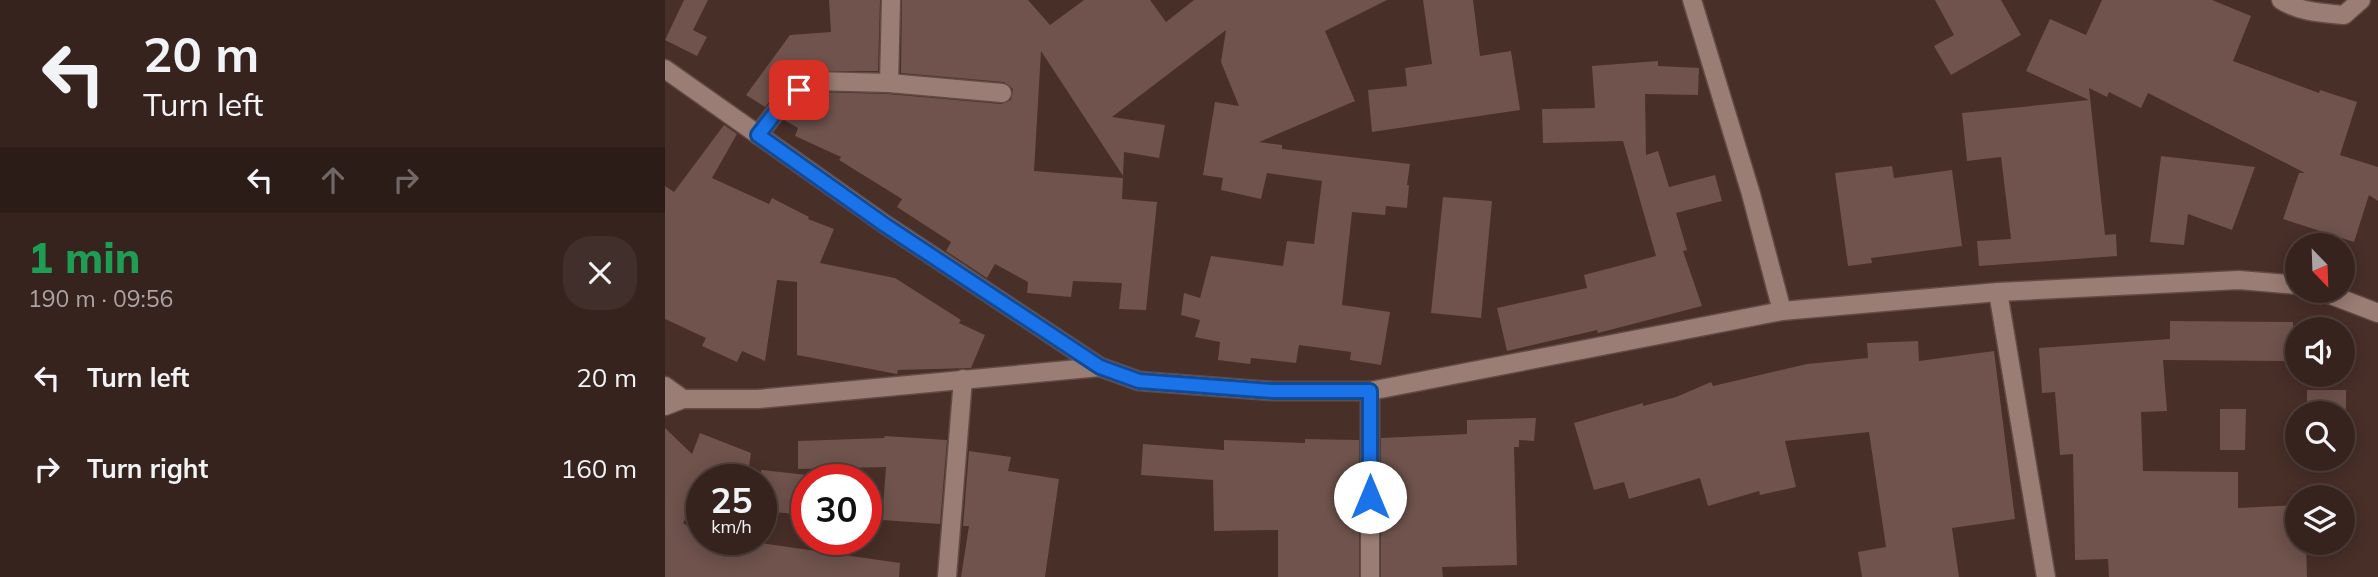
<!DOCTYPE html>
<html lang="en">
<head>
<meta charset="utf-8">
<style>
  body { margin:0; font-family:Mulish,sans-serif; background:#412f2b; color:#f1f3f6; height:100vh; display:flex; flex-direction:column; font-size:26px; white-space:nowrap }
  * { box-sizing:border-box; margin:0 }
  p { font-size:23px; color:#aaa4a4 }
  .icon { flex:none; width:38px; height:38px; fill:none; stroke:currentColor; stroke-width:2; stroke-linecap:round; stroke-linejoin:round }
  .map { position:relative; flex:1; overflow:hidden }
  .side { display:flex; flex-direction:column; background:#36231e; width:665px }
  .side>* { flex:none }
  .banner { background:#36231e; color:#f1f3f6; overflow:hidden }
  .needle { width:46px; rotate:157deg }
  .fabs { position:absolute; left:1620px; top:233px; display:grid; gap:14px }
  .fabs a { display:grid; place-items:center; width:70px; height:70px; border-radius:50%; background:#36231e; box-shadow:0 4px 18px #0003,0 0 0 2px #50403c; font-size:35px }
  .speed { position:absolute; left:21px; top:464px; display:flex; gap:14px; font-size:35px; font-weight:700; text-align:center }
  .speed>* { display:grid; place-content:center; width:91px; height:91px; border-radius:50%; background:#36231e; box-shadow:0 4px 18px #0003,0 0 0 2px #50403c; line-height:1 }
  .speed small { font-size:18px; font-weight:400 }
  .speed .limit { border:10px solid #d22; background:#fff; color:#111 }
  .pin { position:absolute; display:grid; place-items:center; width:60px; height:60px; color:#fff; margin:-30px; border-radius:14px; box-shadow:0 4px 10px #0006 }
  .me { position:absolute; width:77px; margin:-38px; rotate:0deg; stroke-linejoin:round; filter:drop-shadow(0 0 5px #0008) }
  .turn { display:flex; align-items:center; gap:24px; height:147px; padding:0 28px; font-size:32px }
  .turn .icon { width:91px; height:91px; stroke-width:2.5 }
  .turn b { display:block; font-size:49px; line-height:60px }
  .lanes { display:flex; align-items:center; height:66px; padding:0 28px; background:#0003; justify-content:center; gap:35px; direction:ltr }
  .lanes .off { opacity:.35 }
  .round { display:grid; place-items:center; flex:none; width:74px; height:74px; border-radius:28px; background:#412f2b }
  .overview { display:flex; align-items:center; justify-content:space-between; height:119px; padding:0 28px }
  h1 { font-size:42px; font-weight:800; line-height:52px; color:#1e9e55 }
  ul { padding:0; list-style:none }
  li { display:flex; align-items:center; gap:21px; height:91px; padding:0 28px }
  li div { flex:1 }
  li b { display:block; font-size:26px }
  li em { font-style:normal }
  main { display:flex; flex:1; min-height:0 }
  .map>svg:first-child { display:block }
  .building { fill:#6f534c }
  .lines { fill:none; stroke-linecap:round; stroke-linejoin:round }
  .minor-casing { stroke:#614b46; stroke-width:21 }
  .minor { stroke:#9a7d74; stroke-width:18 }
  .route-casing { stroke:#114b97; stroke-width:18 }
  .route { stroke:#1a73e8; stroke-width:12 }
</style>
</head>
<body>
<main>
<section class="side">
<div class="banner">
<div class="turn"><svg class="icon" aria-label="left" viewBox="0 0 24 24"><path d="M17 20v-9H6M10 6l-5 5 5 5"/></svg><div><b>20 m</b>Turn left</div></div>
<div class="lanes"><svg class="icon" aria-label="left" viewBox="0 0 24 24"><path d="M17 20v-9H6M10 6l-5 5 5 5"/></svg><svg class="icon off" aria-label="ahead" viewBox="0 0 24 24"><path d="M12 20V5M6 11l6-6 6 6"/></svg><svg class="icon off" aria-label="right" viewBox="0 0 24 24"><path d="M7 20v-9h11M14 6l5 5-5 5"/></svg></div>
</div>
<div class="overview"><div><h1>1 min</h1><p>190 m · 09:56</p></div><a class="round"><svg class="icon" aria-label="close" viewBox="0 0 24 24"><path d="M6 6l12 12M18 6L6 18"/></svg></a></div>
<ul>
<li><svg class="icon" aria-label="left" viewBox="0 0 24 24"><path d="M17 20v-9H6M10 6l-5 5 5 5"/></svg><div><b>Turn left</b></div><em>20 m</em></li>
<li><svg class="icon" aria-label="right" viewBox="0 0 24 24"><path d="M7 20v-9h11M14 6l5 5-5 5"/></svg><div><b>Turn right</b></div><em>160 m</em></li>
</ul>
</section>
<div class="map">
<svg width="1713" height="577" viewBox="0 0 1713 577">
  <rect width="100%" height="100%" fill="#482f28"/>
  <!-- building -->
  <g class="building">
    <path d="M 19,0 L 43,0 L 28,30 L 42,37 L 32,56 L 0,40 Z"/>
    <path d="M 164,0 L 215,0 L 213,71 L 141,71 L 113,91 L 100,107 L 81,95 L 125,35 L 166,32 Z"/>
    <path d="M 237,0 L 363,0 L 385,25 L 419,0 L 485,0 L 501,22 L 529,0 L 722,0 L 660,31 L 690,101 L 594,142 L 617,145 L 617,149 L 745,164 L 742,185 L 744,185 L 742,208 L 721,206 L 720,215 L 687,212 L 677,305 L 725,312 L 716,365 L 685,360 L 686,352 L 634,345 L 631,363 L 586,358 L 585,364 L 553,360 L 555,342 L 530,337 L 535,320 L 516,315 L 519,293 L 535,298 L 546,256 L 618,266 L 622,241 L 649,244 L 657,181 L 602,173 L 596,199 L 556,190 L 558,178 L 538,175 L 550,102 L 574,106 L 556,62 L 561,30 L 447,117 L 500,125 L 494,158 L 459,152 L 458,176 L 376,51 L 369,171 L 458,178 L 457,199 L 492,202 L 481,310 L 454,309 L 457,283 L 408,281 L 406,297 L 362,293 L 363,282 L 330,264 L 322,278 L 281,251 L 286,242 L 232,207 L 237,199 L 174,160 L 176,157 L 130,136 L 133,128 L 119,120 L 128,108 L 150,92 L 223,94 L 336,104 L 346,100 L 348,89 L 339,82 L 236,73 Z"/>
    <path d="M 758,0 L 808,0 L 815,56 L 846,51 L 855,110 L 707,132 L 703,90 L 742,86 L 740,68 L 767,64 Z"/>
    <path d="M 1270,0 L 1336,0 L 1356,35 L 1286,75 L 1269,46 L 1289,35 Z"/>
    <path d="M 1437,0 L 1547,0 L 1586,16 L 1568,61 L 1654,93 L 1655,90 L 1692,102 L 1675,155 L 1713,167 L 1713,201 L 1704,195 L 1689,242 L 1618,219 L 1634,173 L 1640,173 L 1483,93 L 1476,108 L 1444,92 L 1442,97 L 1424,88 L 1440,235 L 1451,234 L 1452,256 L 1314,266 L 1312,241 L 1346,239 L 1336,157 L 1302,161 L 1297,113 L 1424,100 L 1361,71 L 1385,19 L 1421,35 Z"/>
    <path d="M 993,61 L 993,66 L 1034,68 L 1033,95 L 980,94 L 981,155 L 993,151 L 1004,187 L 1050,175 L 1057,201 L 1011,213 L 1022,250 L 1018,251 L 1037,306 L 933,333 L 932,330 L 842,351 L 832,308 L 922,288 L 919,275 L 991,256 L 958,141 L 878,143 L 877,109 L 930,108 L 927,66 Z"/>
    <path d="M 59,125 L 72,134 L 47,178 L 104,204 L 107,198 L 144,217 L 143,219 L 169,229 L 155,263 L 230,278 L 296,320 L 294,323 L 320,335 L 306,368 L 233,370 L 232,374 L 132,355 L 132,282 L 112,280 L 100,361 L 77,351 L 72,362 L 37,346 L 41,338 L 0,319 L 0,186 L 9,192 Z"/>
    <path d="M 1496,156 L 1590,167 L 1567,230 L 1523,214 L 1519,245 L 1485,242 Z"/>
    <path d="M 1227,166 L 1229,178 L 1287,170 L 1297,246 L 1206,258 L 1207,263 L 1183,266 L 1170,173 Z"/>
    <path d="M 778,197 L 827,201 L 816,318 L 766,313 Z"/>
    <path d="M 1505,321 L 1628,322 L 1628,361 L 1498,360 L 1502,411 L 1476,412 L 1478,471 L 1573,472 L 1573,508 L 1633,505 L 1633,542 L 1641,542 L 1642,577 L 1444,577 L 1443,559 L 1410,560 L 1408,454 L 1395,455 L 1390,392 L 1377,393 L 1374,348 L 1505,339 Z"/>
    <path d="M 1253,341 L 1254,361 L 1329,351 L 1350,519 L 1287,528 L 1294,577 L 1197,577 L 1193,552 L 1221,547 L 1204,432 L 1120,441 L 1131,487 L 1095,495 L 1094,491 L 1043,506 L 1035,478 L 964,499 L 959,482 L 929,490 L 909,423 L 978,403 L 978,406 L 1011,397 L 1046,382 L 1048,386 L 1142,364 L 1203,358 L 1202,343 Z"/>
    <rect x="1642" y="390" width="39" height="23"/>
    <path d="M 1555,409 L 1581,409 L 1580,450 L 1555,450 Z"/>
    <path d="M 871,418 L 869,441 L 854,440 L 854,447 L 849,447 L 852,565 L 777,567 L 778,577 L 716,577 L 716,438 L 802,434 L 802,420 Z"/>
    <path d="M 0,428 L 27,454 L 35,433 L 86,453 L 82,480 L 37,480 L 37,486 L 18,523 L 37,536 L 37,539 L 95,539 L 95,543 L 235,563 L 234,577 L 0,577 Z"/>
    <path d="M 220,436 L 282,440 L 275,524 L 217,520 L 221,467 L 133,469 L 133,441 L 219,438 Z"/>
    <path d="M 640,439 L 694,440 L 694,577 L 613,577 L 613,530 L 549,531 L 548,480 L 476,475 L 478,444 L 559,450 L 559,440 L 640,443 Z"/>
    <path d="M 304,451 L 346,457 L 343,471 L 394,479 L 380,577 L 296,577 L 304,526 L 298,526 Z"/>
    <path d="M 96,470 L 142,475 L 142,515 L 96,511 Z"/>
  </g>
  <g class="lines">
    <defs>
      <g id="minor">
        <path d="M 1027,0 L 1086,194 L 1117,311"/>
        <path d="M 1616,0 C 1634,12 1658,13 1679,15 L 1696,0"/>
        <path d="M 0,69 L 221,225 L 435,367 L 474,381 L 607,391 L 705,391 L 1117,311 L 1333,292 L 1574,280 L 1633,285"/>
        <path d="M 224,83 L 226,0"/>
        <path d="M 93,135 L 120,100 L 147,81 L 224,83 L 337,93"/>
        <path d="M 1653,290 L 1713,313"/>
        <path d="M 1333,292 L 1381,577"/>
        <path d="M 0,386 L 18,399"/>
        <path d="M 0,406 L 18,399 L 93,399 L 435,367"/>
        <path d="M 282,577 L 298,379"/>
        <path d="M 705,577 L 705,391"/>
      </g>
    </defs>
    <!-- minor casing -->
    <use href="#minor" class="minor-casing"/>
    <!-- minor -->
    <use href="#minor" class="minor"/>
  </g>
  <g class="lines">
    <defs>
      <path id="route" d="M 134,90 L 120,100 L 93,135 L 220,225 L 435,367 L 474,381 L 607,391 L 705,391 L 705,497"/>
    </defs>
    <!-- route casing -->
    <use href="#route" class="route-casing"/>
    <!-- route -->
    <use href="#route" class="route"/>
  </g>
</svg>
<div class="fabs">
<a><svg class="needle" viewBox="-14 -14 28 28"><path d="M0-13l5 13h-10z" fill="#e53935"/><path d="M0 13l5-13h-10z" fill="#aaa4a4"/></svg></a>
<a><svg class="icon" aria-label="sound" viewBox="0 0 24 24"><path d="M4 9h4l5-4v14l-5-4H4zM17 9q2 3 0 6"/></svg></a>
<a><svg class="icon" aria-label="search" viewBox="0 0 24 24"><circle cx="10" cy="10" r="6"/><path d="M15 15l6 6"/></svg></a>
<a><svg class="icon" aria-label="layers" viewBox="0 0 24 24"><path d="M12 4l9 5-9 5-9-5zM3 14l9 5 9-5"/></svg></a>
</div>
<div class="speed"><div>25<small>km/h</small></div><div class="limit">30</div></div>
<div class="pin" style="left:134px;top:90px;background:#d93025"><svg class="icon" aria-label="arrive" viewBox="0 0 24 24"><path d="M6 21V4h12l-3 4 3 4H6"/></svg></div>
<svg class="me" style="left:705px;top:497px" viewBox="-20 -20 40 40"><circle r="19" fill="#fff"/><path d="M0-13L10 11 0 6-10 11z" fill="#1a73e8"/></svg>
</div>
</main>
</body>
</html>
